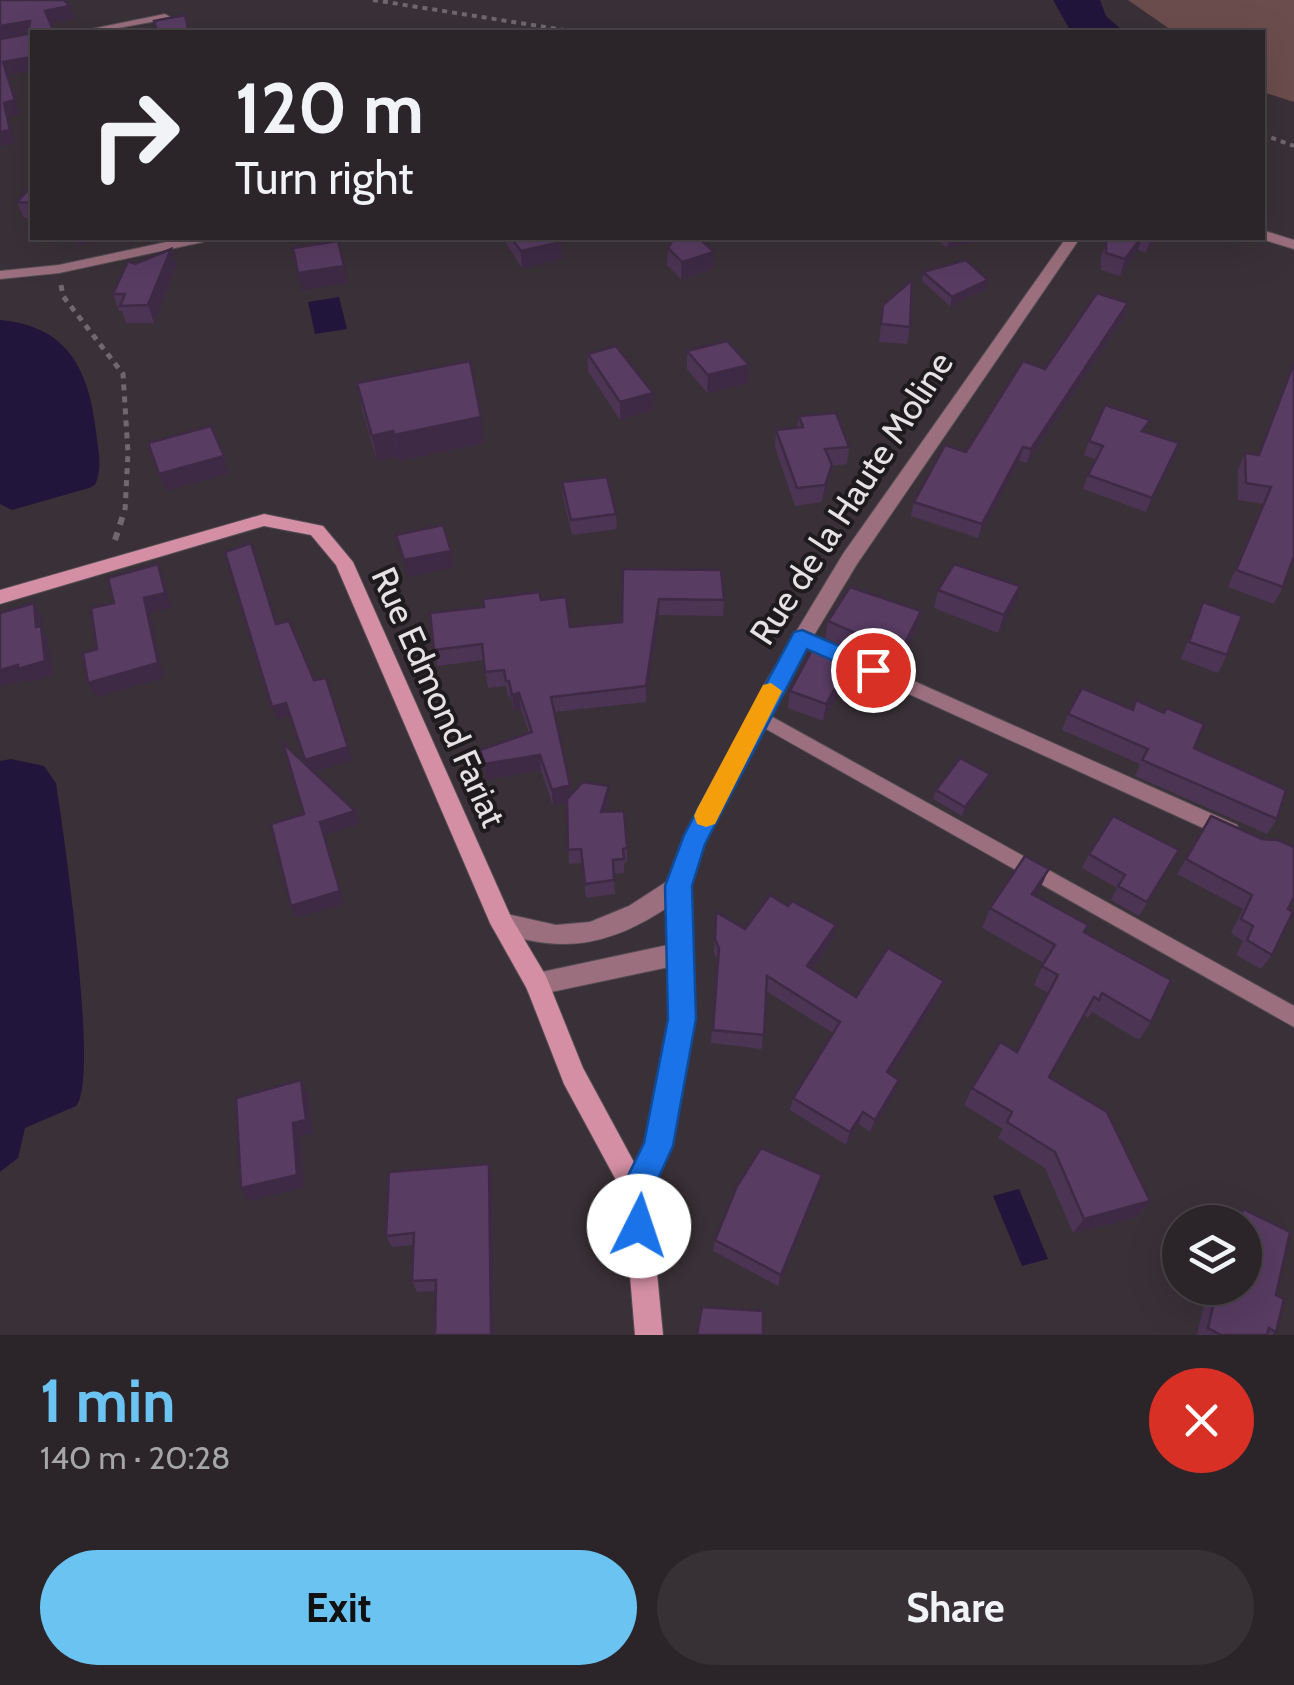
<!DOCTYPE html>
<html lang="en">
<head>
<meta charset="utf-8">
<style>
  body { margin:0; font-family:Cabin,sans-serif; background:#373135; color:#f1f3f6; height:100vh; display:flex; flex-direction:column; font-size:38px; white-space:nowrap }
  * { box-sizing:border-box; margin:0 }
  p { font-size:32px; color:#a6a5a8 }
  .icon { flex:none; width:55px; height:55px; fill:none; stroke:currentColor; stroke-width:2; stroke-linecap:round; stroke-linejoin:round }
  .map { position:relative; height:1335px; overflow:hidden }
  .side { display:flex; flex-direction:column; background:#2b2529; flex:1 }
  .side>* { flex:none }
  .top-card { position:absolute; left:30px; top:30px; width:1235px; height:210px; border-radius:0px; box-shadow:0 10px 40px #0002,0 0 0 2px #474246; background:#2b2529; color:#f1f3f6; overflow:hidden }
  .tools { position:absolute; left:1162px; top:1205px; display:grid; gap:20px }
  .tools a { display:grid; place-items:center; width:100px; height:100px; border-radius:50%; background:#2b2529; box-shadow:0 10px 40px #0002,0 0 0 2px #474246; font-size:50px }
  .pin { position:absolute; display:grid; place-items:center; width:85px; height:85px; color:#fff; margin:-42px; border:5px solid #fff; border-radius:50%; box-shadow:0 2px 10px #0007 }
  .me { position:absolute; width:110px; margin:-55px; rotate:4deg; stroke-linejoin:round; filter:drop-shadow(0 0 8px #0008) }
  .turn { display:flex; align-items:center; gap:35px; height:210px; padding:0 40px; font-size:45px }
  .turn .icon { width:130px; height:130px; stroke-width:2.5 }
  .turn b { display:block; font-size:70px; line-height:85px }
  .round { display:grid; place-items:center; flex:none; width:105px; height:105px; border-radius:52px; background:#373135 }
  .headline { display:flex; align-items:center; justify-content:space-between; height:170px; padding:0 40px }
  h1 { font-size:60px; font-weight:700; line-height:75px; color:#6ac3f1 }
  .button { display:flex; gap:20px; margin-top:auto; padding:20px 40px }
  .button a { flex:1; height:115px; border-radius:60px; background:#6ac3f1; color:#111; font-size:40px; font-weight:700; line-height:115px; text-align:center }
  .button a+a { background:#373135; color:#f1f3f6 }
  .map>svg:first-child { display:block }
  .green { fill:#6c4d4d }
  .water { fill:#21153b }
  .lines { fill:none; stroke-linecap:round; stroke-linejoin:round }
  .lane-casing { stroke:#554d53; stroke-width:2 }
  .street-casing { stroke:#554d53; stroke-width:2 }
  .secondary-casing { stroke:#554d53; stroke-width:2 }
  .path-far2 { stroke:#6f686e; stroke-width:4; stroke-dasharray:5 5; stroke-linecap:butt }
  .path-far1 { stroke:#6f686e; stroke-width:5; stroke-dasharray:6 6; stroke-linecap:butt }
  .path { stroke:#6f686e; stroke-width:6; stroke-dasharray:8 8; stroke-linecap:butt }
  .lane { fill:#9b6f7d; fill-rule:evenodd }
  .street { fill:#9b6f7d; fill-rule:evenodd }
  .secondary { fill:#d48fa5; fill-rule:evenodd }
  .wall { fill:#4c3454 }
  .shaded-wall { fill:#3e2a45 }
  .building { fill:#583c62; stroke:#3e2a45; stroke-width:2.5 }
  .route { fill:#1a73e8; stroke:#114b97; stroke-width:2.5 }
  .slow { fill:#f59e0b }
  .labels { text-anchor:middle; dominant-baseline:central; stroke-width:8; stroke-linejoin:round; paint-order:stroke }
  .street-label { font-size:35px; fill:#e6e1e5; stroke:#1e1a1d }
</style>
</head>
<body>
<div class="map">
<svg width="1294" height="1335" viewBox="0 0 1294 1335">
  <rect width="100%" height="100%" fill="#393137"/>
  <!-- green -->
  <path class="green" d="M 1128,0 L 1294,0 L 1294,102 L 1263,92 L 1262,32 L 1174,32 Z"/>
  <!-- water -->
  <g class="water">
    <path d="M 1053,0 L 1100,0 L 1106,16 L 1124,32 L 1071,32 Z"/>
    <path d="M 339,297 L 347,329 L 315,334 L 308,302 Z"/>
    <path d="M 0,320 C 68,326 89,370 96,431 C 98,450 103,468 95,485 L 89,488 L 12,510 L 0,504 Z"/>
    <path d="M 11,759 L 44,766 L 56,783 C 63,828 100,1081 76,1106 L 25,1128 L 18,1158 L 0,1172 L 0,761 Z"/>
    <path d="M 1019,1189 L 1048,1259 L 1022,1266 L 993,1196 Z"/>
  </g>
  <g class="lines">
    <defs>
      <g id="lane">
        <path d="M 165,14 L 170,17 L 168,19 L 96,32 L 77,32 Z"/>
        <path d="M 871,662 L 1237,825 L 1240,831 L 1237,837 L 1230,839 L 1223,837 L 865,674 L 862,669 Z"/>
        <path d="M 758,709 L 1294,1006 L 1294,1027 L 752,721 L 749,716 L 752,711 Z"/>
      </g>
      <g id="street">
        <path d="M 1262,230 L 1294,240 L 1294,249 L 1258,238 L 1262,238 Z"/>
        <path d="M 185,238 L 210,238 L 203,242 L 59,273 L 0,279 L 0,271 L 59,265 Z"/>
        <path d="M 1066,238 L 1080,238 L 857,564 L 782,688 L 704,843 L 690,886 L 694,1019 L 671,1146 L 646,1200 L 636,1203 L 626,1200 L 623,1190 L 645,1143 L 670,1019 L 669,967 L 537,995 L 528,992 L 525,984 L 528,976 L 537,973 L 668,945 L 668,907 C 610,946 560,955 494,930 L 490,923 L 494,916 L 502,913 L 556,925 L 590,922 L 629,906 L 669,880 L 682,842 L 764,685 L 843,554 Z"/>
      </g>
      <path id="secondary" d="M 264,514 L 323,526 L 353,562 L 511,917 L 546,976 L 583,1068 L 649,1190 L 663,1335 L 635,1335 L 623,1193 L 564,1084 L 527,989 L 490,923 L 336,565 L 311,535 L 264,526 L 0,604 L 0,590 Z"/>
    </defs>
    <!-- lane casing -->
    <use href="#lane" class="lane-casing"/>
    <!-- street casing -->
    <use href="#street" class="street-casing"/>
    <!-- secondary casing -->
    <use href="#secondary" class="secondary-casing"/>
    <!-- path-far2 -->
    <g class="path-far2">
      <path d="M 373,0 L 577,32"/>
      <path d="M 1262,134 L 1294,146"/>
    </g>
    <!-- path-far1 -->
    <path class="path-far1" d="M 61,285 L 63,296 L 123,374 L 128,453 L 125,511"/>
    <!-- path -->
    <path class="path" d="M 115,540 L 125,509"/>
    <!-- lane -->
    <use href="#lane" class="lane"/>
    <!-- street -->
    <use href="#street" class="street"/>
    <!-- secondary -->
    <use href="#secondary" class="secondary"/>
  </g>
  <!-- wall -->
  <g class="wall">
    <path d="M 32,186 L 32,219 L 24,218 L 17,202 Z"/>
    <path d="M 503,238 L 557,238 L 561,242 L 562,259 L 522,268 Z"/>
    <path d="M 935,238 L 994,238 L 947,248 Z"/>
    <path d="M 1108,238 L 1157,238 L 1146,253 L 1138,250 L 1120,276 L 1101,270 L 1101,257 Z"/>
    <path d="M 668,248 L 714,252 L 713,269 L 681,279 L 667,265 Z"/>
    <path d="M 171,249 L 176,266 L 154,323 L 126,323 L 122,311 L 119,311 L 113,294 L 135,264 Z"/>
    <path d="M 923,272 L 988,280 L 986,289 L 950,306 L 922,281 Z"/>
    <path d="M 1128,303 L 1124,317 L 1027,463 L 1019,461 L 978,538 L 911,516 L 914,502 L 966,452 L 1045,369 Z"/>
    <path d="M 883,305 L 910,327 L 907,344 L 879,342 Z"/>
    <path d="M 687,351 L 748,383 L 707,393 L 687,369 Z"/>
    <path d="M 588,354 L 653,410 L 620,420 L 588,371 Z"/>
    <path d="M 1294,361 L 1283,587 L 1274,604 L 1228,587 L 1263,504 L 1238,500 L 1238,470 L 1245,453 L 1258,455 Z"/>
    <path d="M 357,383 L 484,443 L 399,461 L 398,457 L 377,461 L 362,409 Z"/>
    <path d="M 799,416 L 849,447 L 847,464 L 831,466 L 829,483 L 822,502 L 795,506 L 775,447 L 776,430 L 797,428 Z"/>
    <path d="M 1145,432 L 1179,443 L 1146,512 L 1083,489 L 1088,475 L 1096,460 L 1084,455 L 1089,441 Z"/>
    <path d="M 562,482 L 616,514 L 617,529 L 572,535 L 563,497 Z"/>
    <path d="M 623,569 L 724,600 L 723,616 L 659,615 L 646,702 L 554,712 L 571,795 L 609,801 L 606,812 L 627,848 L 627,862 L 624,863 L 624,873 L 614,874 L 615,894 L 586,898 L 582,863 L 569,864 L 567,802 L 553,806 L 541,770 L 487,780 L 480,750 L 529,733 L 521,709 L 514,711 L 511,696 L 508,697 L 506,686 L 488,688 L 484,660 L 437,666 L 434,650 L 541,600 L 570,627 L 622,622 Z"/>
    <path d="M 938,590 L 1015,604 L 998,633 L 934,608 Z"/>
    <path d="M 1203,602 L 1227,655 L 1218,673 L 1181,659 Z"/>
    <path d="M 921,611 L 917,628 L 896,670 L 825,638 L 828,621 Z"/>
    <path d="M 818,639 L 890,671 L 884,694 L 856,681 L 848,696 L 839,693 L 823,721 L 788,708 L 790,691 Z"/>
    <path d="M 1068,714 L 1194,748 L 1277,819 L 1267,834 L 1135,776 L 1140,764 L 1062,730 Z"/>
    <path d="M 987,783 L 962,816 L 933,799 L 936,790 Z"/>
    <path d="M 1211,816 L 1288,909 L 1272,955 L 1261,969 L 1236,955 L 1243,941 L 1231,933 L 1243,909 L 1177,874 Z"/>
    <path d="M 1089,854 L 1171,865 L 1139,916 L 1111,900 L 1117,888 L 1082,868 Z"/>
    <path d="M 1040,889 L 1036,896 L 1085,932 L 1151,1022 L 1139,1040 L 1092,1012 L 1088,1018 L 1084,1015 L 1049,1077 L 1150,1201 L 1137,1217 L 1073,1233 L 1045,1168 L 998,1138 L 1003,1129 L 964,1105 L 972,1088 L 1017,1052 L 1048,993 L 1034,985 L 1044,963 L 982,928 L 990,908 Z"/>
    <path d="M 788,906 L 836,925 L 833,939 L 812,970 L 856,997 L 944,981 L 939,995 L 890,1074 L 895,1093 L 870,1132 L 859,1124 L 846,1145 L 790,1110 L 793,1098 L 833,1033 L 766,991 L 762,1049 L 711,1043 L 718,962 L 714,953 L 716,912 L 745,929 Z"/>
    <path d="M 492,1176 L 494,1335 L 435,1335 L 436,1291 L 417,1292 L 412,1281 L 413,1245 L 392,1247 L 386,1236 Z"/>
    <path d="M 819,1187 L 778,1286 L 713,1251 L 715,1240 Z"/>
    <path d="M 1243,1209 L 1276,1295 L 1276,1332 L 1272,1335 L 1197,1335 L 1208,1288 L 1245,1288 L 1245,1222 L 1231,1222 Z"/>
  </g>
  <!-- shaded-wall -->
  <g class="shaded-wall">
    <path d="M 70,6 L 75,19 L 50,24 L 45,11 Z"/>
    <path d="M 30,21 L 34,32 L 0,39 L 0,26 Z"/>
    <path d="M 32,57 L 32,71 L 8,75 L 20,114 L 9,116 L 15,143 L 0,146 L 0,132 L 4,103 L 3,62 Z"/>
    <path d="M 73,238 L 114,238 L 77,246 Z"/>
    <path d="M 949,238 L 994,238 L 947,248 Z"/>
    <path d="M 1141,238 L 1142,238 L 1138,250 L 1120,276 L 1125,259 Z"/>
    <path d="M 1151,238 L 1157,238 L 1146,253 Z"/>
    <path d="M 561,242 L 562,259 L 522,268 L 521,251 Z"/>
    <path d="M 171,249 L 176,266 L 154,323 L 148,305 Z"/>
    <path d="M 714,252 L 713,269 L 681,279 L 682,262 Z"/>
    <path d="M 344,266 L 347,283 L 302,290 L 298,273 Z"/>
    <path d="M 988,280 L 986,289 L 950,306 L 952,297 Z"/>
    <path d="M 1128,303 L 1124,317 L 1027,463 L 1031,449 Z"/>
    <path d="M 749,365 L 748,383 L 707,393 L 708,375 Z"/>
    <path d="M 653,393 L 653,410 L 620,420 L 620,402 Z"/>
    <path d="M 481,417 L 484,443 L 399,461 L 394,435 Z"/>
    <path d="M 393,431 L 398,457 L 377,461 L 372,436 Z"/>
    <path d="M 1179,443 L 1174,458 L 1146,512 L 1152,498 Z"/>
    <path d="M 1023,447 L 1019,461 L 978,538 L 982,524 Z"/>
    <path d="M 224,456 L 229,474 L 166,491 L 159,474 Z"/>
    <path d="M 832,465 L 829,483 L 822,502 L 825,485 Z"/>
    <path d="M 451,551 L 453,568 L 407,577 L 404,560 Z"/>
    <path d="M 158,564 L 164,579 L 171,608 L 150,613 L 164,678 L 96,697 L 88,683 L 144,598 Z"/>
    <path d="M 1020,586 L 1015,604 L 998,633 L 1004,615 Z"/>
    <path d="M 659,599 L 659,615 L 646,702 L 646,686 Z"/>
    <path d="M 34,603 L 42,618 L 43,629 L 48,640 L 53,675 L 26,683 L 24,680 L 0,687 L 0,670 L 18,665 L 36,627 Z"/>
    <path d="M 921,611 L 917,628 L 896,670 L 900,653 Z"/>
    <path d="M 859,664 L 856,681 L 848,696 L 851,680 Z"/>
    <path d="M 842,676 L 839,693 L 823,721 L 826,704 Z"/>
    <path d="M 519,693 L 521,709 L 514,711 L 512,695 Z"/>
    <path d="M 286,703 L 290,716 L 277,719 L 272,707 Z"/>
    <path d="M 348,747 L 352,760 L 309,773 L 305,760 Z"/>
    <path d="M 540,755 L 541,770 L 487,780 L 484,764 Z"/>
    <path d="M 990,774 L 987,783 L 962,816 L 965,807 Z"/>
    <path d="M 570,785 L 571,801 L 553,806 L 552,790 Z"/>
    <path d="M 609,786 L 609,801 L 602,827 L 601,812 Z"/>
    <path d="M 355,811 L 359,824 L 324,835 L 344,904 L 296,918 L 291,906 L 320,822 Z"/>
    <path d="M 1049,869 L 1040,889 L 1024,913 L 1032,894 Z"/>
    <path d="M 836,925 L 833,939 L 804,981 L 807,966 Z"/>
    <path d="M 944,981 L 939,995 L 883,1085 L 887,1072 Z"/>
    <path d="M 301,1080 L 308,1094 L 313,1134 L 300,1136 L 304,1188 L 249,1201 L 241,1188 L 293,1123 Z"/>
    <path d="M 899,1080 L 895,1093 L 870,1132 L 875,1120 Z"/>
    <path d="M 863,1112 L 859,1124 L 846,1145 L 850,1132 Z"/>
    <path d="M 489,1164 L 492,1176 L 494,1335 L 491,1335 Z"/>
    <path d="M 822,1175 L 819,1187 L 778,1286 L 781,1275 Z"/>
    <path d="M 1150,1201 L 1137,1217 L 1073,1233 L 1084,1219 Z"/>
  </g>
  <!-- building -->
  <g class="building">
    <path d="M 0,0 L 64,0 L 70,6 L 45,11 L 54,32 L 32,32 L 32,57 L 3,62 L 15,100 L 4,103 L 10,130 L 0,132 L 0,39 L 28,34 L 30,21 L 0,26 Z"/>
    <path d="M 185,15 L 189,32 L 157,32 L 154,21 Z"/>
    <path d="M 32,186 L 32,203 L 17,202 Z"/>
    <path d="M 511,238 L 557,238 L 561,242 L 521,251 Z"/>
    <path d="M 674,238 L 699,238 L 714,252 L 682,262 L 668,248 Z"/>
    <path d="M 1108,238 L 1141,238 L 1125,259 L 1106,253 L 1106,240 Z"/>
    <path d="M 338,241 L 344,266 L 298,273 L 293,248 Z"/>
    <path d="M 171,249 L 148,305 L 120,306 L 125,294 L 113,294 L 128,261 L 135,264 Z"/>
    <path d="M 966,260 L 988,280 L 952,297 L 923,272 Z"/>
    <path d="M 912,280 L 910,327 L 881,324 L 883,305 Z"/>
    <path d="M 1097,293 L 1128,303 L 1031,449 L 1023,447 L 982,524 L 914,502 L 945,445 L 966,452 L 1023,361 L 1045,369 Z"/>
    <path d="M 727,341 L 749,365 L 708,375 L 687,351 Z"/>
    <path d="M 616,346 L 653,393 L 620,402 L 588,354 Z"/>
    <path d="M 470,361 L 481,417 L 394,435 L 393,431 L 372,436 L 357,383 Z"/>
    <path d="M 1294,363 L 1294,556 L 1283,587 L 1236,570 L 1271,487 L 1246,483 L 1245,453 L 1259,455 Z"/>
    <path d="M 1105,405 L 1150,420 L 1142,431 L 1179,443 L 1152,498 L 1088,475 L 1103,446 L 1089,441 Z"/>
    <path d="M 836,413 L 849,447 L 825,449 L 832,465 L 825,485 L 797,488 L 776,430 L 803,427 L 799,416 Z"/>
    <path d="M 211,426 L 224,456 L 159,474 L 148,443 Z"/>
    <path d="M 607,477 L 616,514 L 571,520 L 562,482 Z"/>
    <path d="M 443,525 L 451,551 L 404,560 L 396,535 Z"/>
    <path d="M 251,543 L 276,624 L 289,621 L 314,680 L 326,678 L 348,747 L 305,760 L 286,703 L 272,707 L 225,552 Z"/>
    <path d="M 158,564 L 165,593 L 144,598 L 158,663 L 88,683 L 83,653 L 97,649 L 91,608 L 114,603 L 108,578 Z"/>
    <path d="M 954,564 L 1020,586 L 1004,615 L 938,590 Z"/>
    <path d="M 623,569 L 721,570 L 724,600 L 659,599 L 646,686 L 551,697 L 570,785 L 552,790 L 540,755 L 484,764 L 480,750 L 532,732 L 519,693 L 512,695 L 509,681 L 506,681 L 504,670 L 485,672 L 482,644 L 434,650 L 430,613 L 484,607 L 483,599 L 539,592 L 541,600 L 566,597 L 570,627 L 622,622 Z"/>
    <path d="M 850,587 L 921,611 L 900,653 L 828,621 Z"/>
    <path d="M 1203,602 L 1242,616 L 1227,655 L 1189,642 Z"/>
    <path d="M 34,603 L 36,627 L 41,626 L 45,661 L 18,669 L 18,665 L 0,670 L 0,613 Z"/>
    <path d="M 818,639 L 890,671 L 887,677 L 859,664 L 851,680 L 842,676 L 826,704 L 790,691 Z"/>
    <path d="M 1082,688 L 1133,710 L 1136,700 L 1164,713 L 1167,708 L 1204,724 L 1194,748 L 1286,790 L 1277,819 L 1142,760 L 1148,749 L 1068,714 Z"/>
    <path d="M 283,743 L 355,811 L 320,822 L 340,891 L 291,906 L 271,824 L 304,814 Z"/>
    <path d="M 960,758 L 990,774 L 965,807 L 936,790 Z"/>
    <path d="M 583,782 L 609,786 L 601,812 L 624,811 L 627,848 L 623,849 L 624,859 L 613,860 L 614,880 L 585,884 L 581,849 L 568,850 L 567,799 Z"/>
    <path d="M 1113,816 L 1179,850 L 1147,902 L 1118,886 L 1125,875 L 1089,854 Z"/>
    <path d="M 1211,816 L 1262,839 L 1278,840 L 1294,847 L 1294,897 L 1288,909 L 1293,912 L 1272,955 L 1247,940 L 1253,926 L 1241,919 L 1252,895 L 1186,859 Z"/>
    <path d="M 1025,856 L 1049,869 L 1032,894 L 1088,925 L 1084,932 L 1171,980 L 1151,1022 L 1102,993 L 1099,1000 L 1094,997 L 1049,1077 L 1107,1112 L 1150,1201 L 1084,1219 L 1055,1152 L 1007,1122 L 1012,1112 L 972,1088 L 1000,1042 L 1017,1052 L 1058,975 L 1042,966 L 1055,945 L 990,908 Z"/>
    <path d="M 770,895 L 788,906 L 792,901 L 836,925 L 807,966 L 856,997 L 888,948 L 944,981 L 887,1072 L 899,1080 L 875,1120 L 863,1112 L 850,1132 L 793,1098 L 840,1022 L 767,976 L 764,1035 L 713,1030 L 719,948 L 715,939 L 716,912 L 745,929 Z"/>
    <path d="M 301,1080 L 306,1120 L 293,1123 L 297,1175 L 241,1188 L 236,1098 Z"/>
    <path d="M 761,1148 L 822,1175 L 781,1275 L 715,1240 L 737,1186 Z"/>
    <path d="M 489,1164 L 491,1335 L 435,1335 L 436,1280 L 412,1281 L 414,1233 L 386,1236 L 389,1172 Z"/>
    <path d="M 1243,1209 L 1290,1232 L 1276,1295 L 1284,1299 L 1276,1332 L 1269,1328 L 1267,1335 L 1221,1335 L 1208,1328 L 1217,1288 L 1245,1288 L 1245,1222 L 1240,1222 Z"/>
    <path d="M 702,1307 L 763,1311 L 763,1335 L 697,1335 Z"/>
  </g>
  <!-- route -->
  <path class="route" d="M 802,630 L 881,664 L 884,670 L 873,678 L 807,649 L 705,844 L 692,886 L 696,1019 L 673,1146 L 652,1192 L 655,1226 L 650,1238 L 639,1242 L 628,1238 L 621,1190 L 644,1143 L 668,1019 L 665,886 L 684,835 L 794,632 Z"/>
  <!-- slow -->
  <path class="slow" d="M 771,683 L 782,691 L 715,824 L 706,827 L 697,824 L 694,816 L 697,809 L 763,685 Z"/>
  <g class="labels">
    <!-- street labels -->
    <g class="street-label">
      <text transform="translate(851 498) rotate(-57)">Rue de la Haute Moline</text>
      <text transform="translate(439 697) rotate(66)">Rue Edmond Fariat</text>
    </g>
  </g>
</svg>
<div class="tools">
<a><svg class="icon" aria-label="layers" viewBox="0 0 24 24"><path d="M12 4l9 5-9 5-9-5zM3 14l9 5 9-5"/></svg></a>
</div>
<div class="pin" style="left:873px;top:670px;background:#d93025"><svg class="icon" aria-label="arrive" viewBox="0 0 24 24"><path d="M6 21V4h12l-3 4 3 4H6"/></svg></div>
<svg class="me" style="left:639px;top:1226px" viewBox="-20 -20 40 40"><circle r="19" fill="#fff"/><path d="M0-13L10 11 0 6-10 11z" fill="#1a73e8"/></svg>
<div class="top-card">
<div class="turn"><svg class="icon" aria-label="right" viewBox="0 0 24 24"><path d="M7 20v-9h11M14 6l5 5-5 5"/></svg><div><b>120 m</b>Turn right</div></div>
</div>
</div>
<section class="side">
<div class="headline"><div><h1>1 min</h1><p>140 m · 20:28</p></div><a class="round" style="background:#d93025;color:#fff"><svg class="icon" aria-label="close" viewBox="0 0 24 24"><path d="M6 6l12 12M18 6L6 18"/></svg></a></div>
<div class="button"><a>Exit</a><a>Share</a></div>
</section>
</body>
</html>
